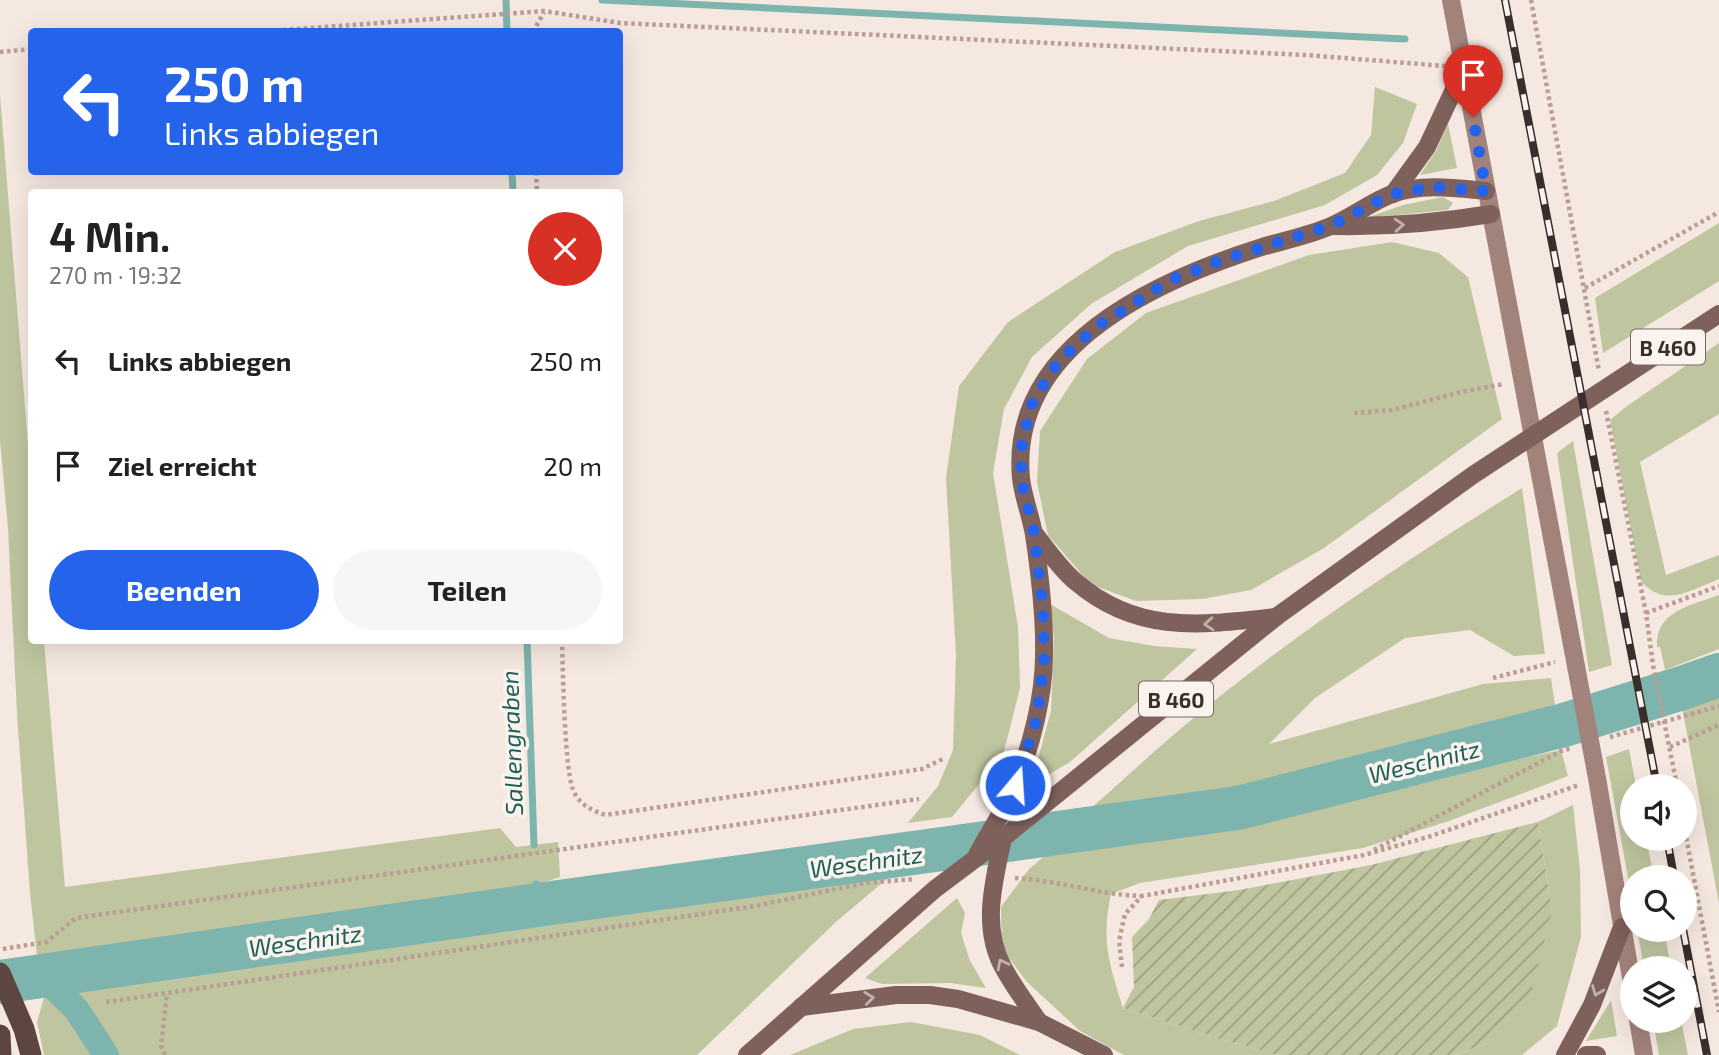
<!DOCTYPE html>
<html lang="de">
<head>
<meta charset="utf-8">
<style>
  body { margin:0; font-family:"Exo 2",sans-serif; background:#f6f6f6; color:#222; height:100vh; display:flex; flex-direction:column; font-size:26px; white-space:nowrap }
  * { box-sizing:border-box; margin:0 }
  p { font-size:23px; color:#767676 }
  .icon { flex:none; width:38px; height:38px; fill:none; stroke:currentColor; stroke-width:2; stroke-linecap:round; stroke-linejoin:round }
  .map { position:relative; flex:1; overflow:hidden }
  .sheet { position:absolute; left:28px; top:189px; width:595px; height:455px; display:flex; flex-direction:column; background:#fff; border-radius:7px; box-shadow:0 7px 28px #0002 }
  .sheet>* { flex:none }
  .banner { position:absolute; left:28px; top:28px; width:595px; height:147px; border-radius:7px; box-shadow:0 7px 28px #0002; background:#2563eb; color:#fff; overflow:hidden }
  .fabs { position:absolute; left:1620px; top:774px; display:grid; gap:14px }
  .fabs a { display:grid; place-items:center; width:77px; height:77px; border-radius:50%; background:#fff; box-shadow:0 7px 28px #0002; font-size:35px }
  .pin { position:absolute; display:grid; place-items:center; width:60px; height:60px; color:#fff; margin:-72px -30px; border-radius:50% 50% 50% 0; rotate:-45deg; box-shadow:0 0 7px #0007 }
  .pin .icon { rotate:45deg }
  .me { position:absolute; width:77px; margin:-38px; rotate:18deg; stroke-linejoin:round; filter:drop-shadow(0 0 5px #0008) }
  .turn { display:flex; align-items:center; gap:24px; height:147px; padding:0 21px; font-size:32px }
  .turn .icon { width:91px; height:91px; stroke-width:2.5 }
  .turn b { display:block; font-size:49px; line-height:60px }
  .round { display:grid; place-items:center; flex:none; width:74px; height:74px; border-radius:37px; background:#f6f6f6 }
  .summary { display:flex; align-items:center; justify-content:space-between; height:119px; padding:0 21px }
  h1 { font-size:42px; font-weight:700; line-height:52px }
  .cta { display:flex; gap:14px; margin-top:auto; padding:14px 21px }
  .cta a { flex:1; height:80px; border-radius:42px; background:#2563eb; color:#fff; font-size:28px; font-weight:700; line-height:80px; text-align:center }
  .cta a+a { background:#f6f6f6; color:#222 }
  ul { padding:0; list-style:none }
  li { display:flex; align-items:center; gap:21px; height:105px; padding:0 21px }
  li div { flex:1 }
  li b { display:block; font-size:26px }
  li em { font-style:normal }
  .map>svg:first-child { display:block }
  .grass { fill:#bfc59f }
  .garden { fill:url(#garden-furrows) }
  .lines { fill:none; stroke-linecap:round; stroke-linejoin:round }
  .stream { stroke:#7db4ad; stroke-width:7 }
  .canal { stroke:#7db4ad; stroke-width:26 }
  .river { stroke:#7db4ad; stroke-width:44 }
  .path { stroke:#ba9e95; stroke-width:4.5; stroke-dasharray:3.5 3.5; stroke-linecap:butt }
  .secondary { stroke:#a2837c; stroke-width:18 }
  .primary { stroke:#7e615b; stroke-width:18 }
  .highway { stroke:#5d4541; stroke-width:21 }
  .rail-casing { stroke:#3b2d2a; stroke-width:8 }
  .rail { stroke:#fbf3ed; stroke-width:5; stroke-dasharray:16; stroke-linecap:butt }
  .oneway { stroke:#c3b1ab }
  .route { stroke:#2563eb; stroke-width:12; stroke-dasharray:0 21.6 }
  .labels { text-anchor:middle; dominant-baseline:central; stroke-width:7; stroke-linejoin:round; paint-order:stroke }
  .shield { fill:#fbf3ed; stroke:#756864; stroke-width:2 }
  .shield-label { font-size:21px; font-weight:bold; fill:#3b2d2a }
  .water-label { font-size:24px; font-style:italic; fill:#1d6059; stroke:#fbf3ed }
</style>
</head>
<body>
<div class="map">
<svg width="1719" height="1055" viewBox="0 0 1719 1055">
  <defs>
    <pattern id="garden-furrows" width="10" height="10" patternUnits="userSpaceOnUse" patternTransform="scale(1.75)"><rect width="10" height="10" fill="#bfc59f"/><path d="M-1 1l2-2M0 10L10 0M9 11l2-2" fill="none" stroke="#9ca082"/></pattern>
  </defs>
  <rect width="100%" height="100%" fill="#f5e8e0"/>
  <!-- grass -->
  <g class="grass">
    <path d="M 1375,87 L 1417,104 L 1403,143 L 1377,175 L 1325,205 L 1188,246 L 1091,304 L 1032,357 L 1004,409 L 993,473 L 1018,627 L 1020,688 L 1003,755 L 952,817 L 908,823 L 938,786 L 953,750 L 956,655 L 946,478 L 959,386 L 1008,322 L 1115,252 L 1199,221 L 1274,201 L 1345,173 L 1371,135 Z"/>
    <path d="M 0,95 L 31,482 L 32,640 L 44,641 L 65,887 L 500,828 L 516,847 L 558,842 L 560,877 L 520,890 L 37,956 L 30,893 L 17,714 L 8,528 L 0,441 Z"/>
    <path d="M 1448,124 L 1457,168 L 1420,175 L 1436,151 Z"/>
    <path d="M 1443,197 L 1453,203 L 1448,210 L 1366,218 L 1403,205 Z"/>
    <path d="M 1719,223 L 1719,281 L 1603,353 L 1595,298 Z"/>
    <path d="M 1392,242 L 1439,253 L 1468,277 L 1502,419 L 1324,548 L 1251,590 L 1202,599 L 1136,601 L 1090,584 L 1048,535 L 1037,482 L 1040,431 L 1087,359 L 1146,313 L 1309,255 Z"/>
    <path d="M 1719,343 L 1719,414 L 1640,462 L 1666,575 L 1719,555 L 1719,579 C 1691,590 1664,609 1641,581 L 1610,420 L 1627,406 Z"/>
    <path d="M 1573,441 L 1612,665 L 1589,672 L 1557,453 Z"/>
    <path d="M 1522,488 L 1545,654 L 1514,656 L 1470,630 L 1405,638 L 1315,698 L 1269,744 L 1483,684 L 1551,678 L 1555,705 C 1449,730 1347,767 1240,788 C 1192,797 1141,801 1092,807 C 1127,777 1160,745 1196,716 C 1298,631 1410,558 1522,488 Z"/>
    <path d="M 1719,595 L 1719,649 L 1665,670 L 1660,647 L 1657,647 C 1655,611 1692,605 1719,595 Z"/>
    <path d="M 1050,604 L 1109,638 L 1154,646 L 1197,649 L 1070,762 L 1031,785 L 1051,711 L 1054,639 Z"/>
    <path d="M 1719,688 L 1719,903 L 1681,702 Z"/>
    <path d="M 1629,749 L 1636,786 L 1633,786 L 1633,838 L 1646,838 L 1654,877 L 1633,877 L 1633,905 L 1606,757 Z"/>
    <path d="M 1561,750 L 1568,776 L 1449,821 L 1363,848 L 1140,883 L 1111,894 C 1101,942 1109,962 1123,1008 L 1220,1039 L 1277,1055 L 1124,1055 L 1080,1031 L 1027,982 L 1002,949 L 1001,907 L 1029,869 L 1063,841 L 1117,841 L 1269,814 Z"/>
    <path d="M 1573,805 L 1580,870 L 1581,937 L 1557,1026 L 1522,1055 L 1455,1055 L 1488,1043 L 1552,911 L 1538,822 Z"/>
    <path d="M 901,867 L 837,921 L 697,1055 L 44,1055 L 37,1022 L 45,994 L 79,983 Z"/>
    <path d="M 957,898 L 965,913 L 961,933 L 970,961 L 986,988 L 950,983 L 882,984 L 865,978 Z"/>
    <path d="M 1637,929 L 1664,929 L 1671,968 L 1644,968 Z"/>
    <path d="M 1611,1000 L 1617,1036 L 1586,1041 Z"/>
    <path d="M 1653,1020 L 1681,1020 L 1688,1055 L 1659,1055 Z"/>
    <path d="M 911,1022 L 980,1035 L 1020,1055 L 790,1055 L 853,1029 Z"/>
  </g>
  <!-- garden -->
  <path class="garden" d="M 1538,822 L 1552,911 L 1529,1001 L 1488,1043 L 1454,1055 L 1277,1055 L 1220,1039 L 1123,1008 L 1134,987 L 1132,937 L 1149,919 L 1159,900 L 1239,890 L 1371,865 Z"/>
  <g class="lines">
    <!-- stream -->
    <g class="stream">
      <path d="M 506,0 L 507,32"/>
      <path d="M 602,0 L 1405,39"/>
      <path d="M 512,172 L 513,192"/>
      <path d="M 527,640 L 534,845"/>
      <path d="M 536,884 L 537,905"/>
    </g>
    <!-- canal -->
    <path class="canal" d="M 42,976 L 76,1009 L 106,1055"/>
    <!-- river -->
    <path class="river" d="M 0,982 L 537,905 L 1238,808 L 1564,725 L 1682,688 L 1719,675"/>
    <!-- path -->
    <g class="path">
      <path d="M 1531,0 L 1599,371"/>
      <path d="M 255,32 L 544,11 L 620,23 L 1306,55 L 1445,66"/>
      <path d="M 533,32 L 544,12"/>
      <path d="M 0,52 L 32,49"/>
      <path d="M 536,172 L 537,192"/>
      <path d="M 1585,288 L 1719,212"/>
      <path d="M 1606,411 L 1646,613 L 1653,665 L 1677,786"/>
      <path d="M 1354,413 L 1392,410 L 1461,392 L 1504,384"/>
      <path d="M 1646,613 L 1719,586"/>
      <path d="M 562,640 C 563,666 564,779 575,794 C 583,807 592,810 605,815 L 922,769 L 943,759"/>
      <path d="M 1493,678 L 1555,662"/>
      <path d="M 1610,737 L 1719,706"/>
      <path d="M 1670,747 L 1719,725"/>
      <path d="M 1685,831 L 1719,1012"/>
      <path d="M 1374,850 L 1561,751 L 1572,748"/>
      <path d="M 1015,878 C 1058,880 1099,895 1142,896"/>
      <path d="M 3,949 L 46,942 L 76,918 L 919,799"/>
      <path d="M 1122,967 L 1119,941 L 1125,914 L 1142,896 L 1364,855 L 1428,837 L 1579,785"/>
      <path d="M 106,1002 L 755,906 L 865,883 L 915,879"/>
      <path d="M 165,1055 L 161,1046 L 167,994"/>
    </g>
    <!-- secondary -->
    <g class="secondary">
      <path d="M 1451,0 L 1597,778 L 1633,990"/>
      <path d="M 1638,1020 L 1644,1055"/>
    </g>
    <!-- primary -->
    <g class="primary">
      <path d="M 1393,194 L 1427,147 L 1464,68"/>
      <path d="M 1334,226 C 1388,227 1437,223 1491,214"/>
      <path d="M 1034,533 C 1047,549 1060,569 1076,582 C 1138,635 1202,625 1276,617"/>
      <path d="M 1003,838 C 994,881 981,926 1003,967 C 1013,986 1027,1004 1039,1022"/>
      <path d="M 977,855 C 989,832 1005,809 1015,785 C 1031,748 1044,696 1044,656 C 1045,616 1040,575 1034,535 C 1031,516 1023,497 1021,478 C 1009,345 1160,279 1265,246 C 1287,240 1310,235 1331,226 C 1352,217 1371,202 1392,194 C 1422,183 1455,188 1486,191"/>
      <path d="M 801,1007 L 896,995 L 930,995 L 958,999 L 1039,1022 L 1104,1055"/>
      <path d="M 747,1055 L 935,889 L 1003,838 L 1276,617 L 1473,475 L 1719,314"/>
      <path d="M 1565,1055 L 1592,1005 L 1622,927"/>
      <path d="M 1586,1055 L 1597,1055"/>
    </g>
    <!-- highway -->
    <g class="highway">
      <path d="M 0,973 L 24,1029 L 31,1055"/>
      <path d="M 0,1035 L 1,1055"/>
    </g>
    <defs>
      <g id="rail">
        <path d="M 1505,0 L 1657,786"/>
        <path d="M 1667,838 L 1674,877"/>
        <path d="M 1683,929 L 1707,1055"/>
      </g>
    </defs>
    <!-- rail casing -->
    <use href="#rail" class="rail-casing"/>
    <!-- rail -->
    <use href="#rail" class="rail"/>
  </g>
  <!-- one-way arrows -->
  <defs><path id="oneway-chevron" d="M-2-3.5L2.5 0L-2 3.5" fill="none" stroke-width="1.6" stroke-linecap="round" stroke-linejoin="round" transform="scale(1.75)"/></defs>
  <g class="oneway">
    <use href="#oneway-chevron" transform="translate(1399 225) rotate(-4)"/>
    <use href="#oneway-chevron" transform="translate(1209 624) rotate(176)"/>
    <use href="#oneway-chevron" transform="translate(1002 964) rotate(-117)"/>
    <use href="#oneway-chevron" transform="translate(1597 991) rotate(111)"/>
    <use href="#oneway-chevron" transform="translate(869 998) rotate(-7)"/>
  </g>
  <g class="lines">
    <!-- route -->
    <path class="route" d="M 1015,785 L 1037,718 L 1044,659 L 1043,609 L 1034,533 L 1021,479 L 1022,441 L 1033,401 L 1058,362 L 1096,327 L 1171,280 L 1222,260 L 1330,226 L 1392,194 L 1432,187 L 1486,191 L 1473,117"/>
  </g>
  <g class="labels">
    <!-- shield labels -->
    <g class="shield">
      <rect x="1631" y="329.5" width="74" height="35" rx="5"/>
      <rect x="1139" y="681.5" width="74" height="35" rx="5"/>
    </g>
    <g class="shield-label">
      <text x="1668" y="347">B 460</text>
      <text x="1176" y="699">B 460</text>
    </g>
    <!-- water labels -->
    <g class="water-label">
      <text transform="translate(511 743) rotate(-92)">Sallengraben</text>
      <text transform="translate(1424 761) rotate(-14)">Weschnitz</text>
      <text transform="translate(866 861) rotate(-8)">Weschnitz</text>
      <text transform="translate(305 940) rotate(-8)">Weschnitz</text>
    </g>
  </g>
</svg>
<div class="fabs">
<a><svg class="icon" aria-label="sound" viewBox="0 0 24 24"><path d="M4 9h4l5-4v14l-5-4H4zM17 9q2 3 0 6"/></svg></a>
<a><svg class="icon" aria-label="search" viewBox="0 0 24 24"><circle cx="10" cy="10" r="6"/><path d="M15 15l6 6"/></svg></a>
<a><svg class="icon" aria-label="layers" viewBox="0 0 24 24"><path d="M12 4l9 5-9 5-9-5zM3 14l9 5 9-5"/></svg></a>
</div>
<div class="pin" style="left:1473px;top:117px;background:#d93025"><svg class="icon" aria-label="arrive" viewBox="0 0 24 24"><path d="M6 21V4h12l-3 4 3 4H6"/></svg></div>
<svg class="me" style="left:1015px;top:785px" viewBox="-20 -20 40 40"><circle r="17" fill="#2563eb" stroke="#fff" stroke-width="3"/><path d="M0-11L8 9 0 5-8 9z" fill="#fff"/></svg>
<div class="banner">
<div class="turn"><svg class="icon" aria-label="left" viewBox="0 0 24 24"><path d="M17 20v-9H6M10 6l-5 5 5 5"/></svg><div><b>250 m</b>Links abbiegen</div></div>
</div>
<section class="sheet">
<div class="summary"><div><h1>4 Min.</h1><p>270 m · 19:32</p></div><a class="round" style="background:#d93025;color:#fff"><svg class="icon" aria-label="close" viewBox="0 0 24 24"><path d="M6 6l12 12M18 6L6 18"/></svg></a></div>
<ul>
<li><svg class="icon" aria-label="left" viewBox="0 0 24 24"><path d="M17 20v-9H6M10 6l-5 5 5 5"/></svg><div><b>Links abbiegen</b></div><em>250 m</em></li>
<li><svg class="icon" aria-label="arrive" viewBox="0 0 24 24"><path d="M6 21V4h12l-3 4 3 4H6"/></svg><div><b>Ziel erreicht</b></div><em>20 m</em></li>
</ul>
<div class="cta"><a>Beenden</a><a>Teilen</a></div>
</section>
</div>
</body>
</html>
